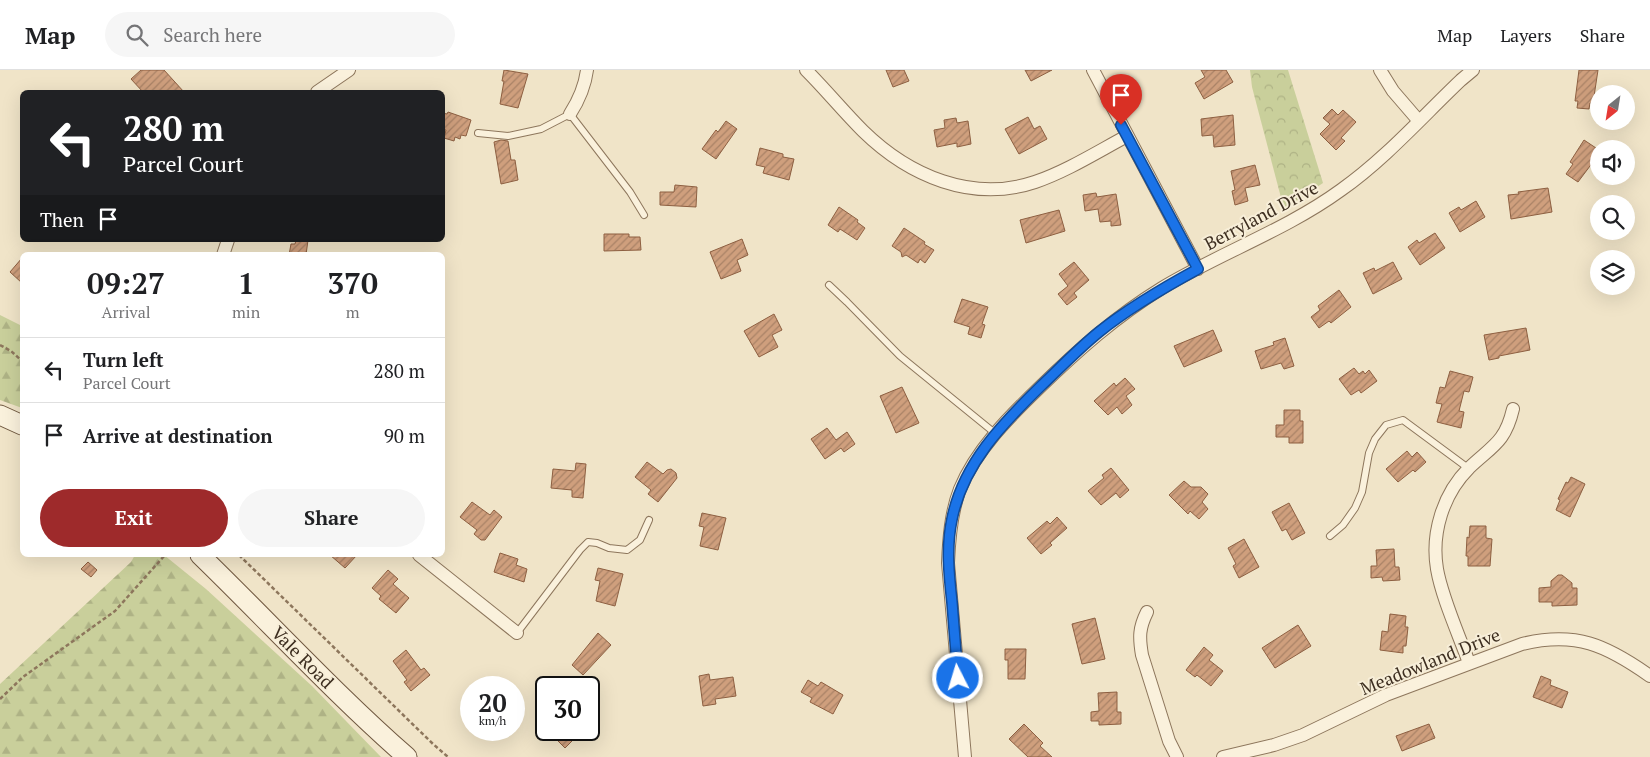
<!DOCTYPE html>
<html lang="en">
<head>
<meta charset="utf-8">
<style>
  body { margin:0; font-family:"PT Serif",serif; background:#f6f6f6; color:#202124; height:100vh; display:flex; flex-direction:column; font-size:19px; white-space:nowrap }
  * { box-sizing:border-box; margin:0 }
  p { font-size:16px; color:#757577 }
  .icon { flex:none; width:28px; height:28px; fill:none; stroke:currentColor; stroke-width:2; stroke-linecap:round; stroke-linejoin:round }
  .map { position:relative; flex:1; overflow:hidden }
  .panel { position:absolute; left:20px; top:182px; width:425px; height:305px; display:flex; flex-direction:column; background:#fff; border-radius:8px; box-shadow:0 5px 20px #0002 }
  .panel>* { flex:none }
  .top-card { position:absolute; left:20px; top:20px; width:425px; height:152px; border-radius:8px; box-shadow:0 5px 20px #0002; background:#202124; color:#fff; overflow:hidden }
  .needle { width:32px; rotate:210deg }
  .buttons { position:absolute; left:1590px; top:15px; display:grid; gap:10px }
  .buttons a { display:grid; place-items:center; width:45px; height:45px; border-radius:50%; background:#fff; box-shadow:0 5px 20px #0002; font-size:25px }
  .speed { position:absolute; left:460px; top:606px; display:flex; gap:10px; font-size:25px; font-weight:700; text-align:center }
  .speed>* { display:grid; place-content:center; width:65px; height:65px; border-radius:50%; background:#fff; box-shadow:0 5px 20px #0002; line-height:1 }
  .speed small { font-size:12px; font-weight:400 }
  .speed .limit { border:2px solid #111; border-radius:8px; background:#fff; color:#111 }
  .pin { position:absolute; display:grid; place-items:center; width:42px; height:42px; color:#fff; margin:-51px -21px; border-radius:50% 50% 50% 0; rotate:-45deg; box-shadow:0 0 5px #0007 }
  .pin .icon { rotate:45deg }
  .me { position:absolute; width:55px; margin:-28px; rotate:355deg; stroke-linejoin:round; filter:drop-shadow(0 0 4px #0008) }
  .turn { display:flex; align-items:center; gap:18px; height:105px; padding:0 20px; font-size:22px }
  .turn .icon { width:65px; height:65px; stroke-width:2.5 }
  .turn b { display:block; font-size:35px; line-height:42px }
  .then { display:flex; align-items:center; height:48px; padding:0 20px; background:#0003; gap:10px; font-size:19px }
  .eta { display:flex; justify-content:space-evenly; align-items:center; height:85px; text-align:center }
  .eta b { font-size:30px; font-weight:600; line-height:35px }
  .button { display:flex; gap:10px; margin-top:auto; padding:10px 20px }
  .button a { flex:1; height:58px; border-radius:30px; background:#9e2a2b; color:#fff; font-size:20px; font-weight:600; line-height:58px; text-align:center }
  .button a+a { background:#f6f6f6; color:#202124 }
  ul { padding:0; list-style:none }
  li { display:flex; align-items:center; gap:15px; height:65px; padding:0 20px; border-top:1px solid #e0e0e0 }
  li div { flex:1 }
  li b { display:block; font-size:19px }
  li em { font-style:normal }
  header { display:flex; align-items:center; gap:30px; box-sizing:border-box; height:70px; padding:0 25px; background:#fff; border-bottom:1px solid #e0e0e0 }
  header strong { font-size:24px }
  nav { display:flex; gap:28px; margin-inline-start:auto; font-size:18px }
  .search { width:350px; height:45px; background:#f6f6f6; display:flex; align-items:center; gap:12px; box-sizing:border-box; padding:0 18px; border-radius:28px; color:#757577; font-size:19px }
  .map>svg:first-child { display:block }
  .forest { fill:url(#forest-firs) }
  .park { fill:url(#park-crowns) }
  .building { fill:url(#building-hatch); stroke:#8d5f41 }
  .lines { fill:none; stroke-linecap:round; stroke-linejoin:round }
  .service-casing { stroke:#8d765c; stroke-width:8 }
  .minor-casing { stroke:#8d765c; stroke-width:14 }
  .secondary-casing { stroke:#6f573f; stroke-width:21 }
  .path { stroke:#8d765c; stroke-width:2.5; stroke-dasharray:4 2.5; stroke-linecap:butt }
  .service { stroke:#faf1dc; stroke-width:6 }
  .minor { stroke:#faf1dc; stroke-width:12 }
  .secondary { stroke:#faf1dc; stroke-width:19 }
  .route-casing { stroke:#114b97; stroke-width:12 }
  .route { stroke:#1a73e8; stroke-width:9 }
  .labels { text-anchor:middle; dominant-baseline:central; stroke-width:4; stroke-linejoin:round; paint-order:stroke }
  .street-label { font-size:18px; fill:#3d2e20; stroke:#f7eed8 }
</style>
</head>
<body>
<header>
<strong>Map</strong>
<div class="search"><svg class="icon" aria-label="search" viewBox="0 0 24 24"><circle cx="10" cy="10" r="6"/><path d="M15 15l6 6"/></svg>Search here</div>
<nav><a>Map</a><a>Layers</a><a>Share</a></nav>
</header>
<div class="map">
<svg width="1650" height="687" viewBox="0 0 1650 687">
  <defs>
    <pattern id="forest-firs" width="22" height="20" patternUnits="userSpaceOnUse" patternTransform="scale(1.25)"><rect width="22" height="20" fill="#c9cf9b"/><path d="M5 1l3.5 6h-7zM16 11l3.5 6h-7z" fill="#aeb285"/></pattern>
    <pattern id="park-crowns" width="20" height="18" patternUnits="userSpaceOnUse" patternTransform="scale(1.25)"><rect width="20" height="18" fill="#c9cf9b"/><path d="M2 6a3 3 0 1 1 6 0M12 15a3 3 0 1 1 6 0" fill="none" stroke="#aeb285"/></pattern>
    <pattern id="building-hatch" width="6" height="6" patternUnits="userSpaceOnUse" patternTransform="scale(1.25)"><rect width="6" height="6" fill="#cf9f7d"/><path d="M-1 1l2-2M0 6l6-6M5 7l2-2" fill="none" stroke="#a98266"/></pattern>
  </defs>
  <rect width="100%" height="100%" fill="#f0e4c8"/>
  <!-- forest -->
  <g class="forest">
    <path d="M 0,245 L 22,256 L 22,338 L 0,330 Z"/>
    <path d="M 135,485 L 164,485 L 206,519 L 312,616 L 381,687 L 0,687 L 0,614 L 131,492 Z"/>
  </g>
  <!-- park -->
  <path class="park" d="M 1250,0 L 1288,0 L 1323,113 L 1284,139 L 1252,17 Z"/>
  <!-- building -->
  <g class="building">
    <path d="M 141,0 L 164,0 L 184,22 L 143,22 L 131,9 Z"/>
    <path d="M 504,0 L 528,4 L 518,38 L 500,34 L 504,11 L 502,11 Z"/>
    <path d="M 886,0 L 904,0 L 909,11 L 893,17 Z"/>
    <path d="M 1025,0 L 1052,0 L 1031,11 Z"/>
    <path d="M 1201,0 L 1226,0 L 1233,12 L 1204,29 L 1195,13 L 1205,7 Z"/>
    <path d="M 1579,0 L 1598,0 L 1593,33 L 1590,33 L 1589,39 L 1577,38 L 1578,31 L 1575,31 Z"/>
    <path d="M 1332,39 L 1338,45 L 1343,40 L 1356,52 L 1341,68 L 1345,71 L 1336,80 L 1320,64 L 1330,54 L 1323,48 Z"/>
    <path d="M 448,42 L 471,50 L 466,66 L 461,65 L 460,69 L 455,67 L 454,71 L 444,68 L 446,60 L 442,59 L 442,43 L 447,44 Z"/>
    <path d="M 1233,45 L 1235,75 L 1214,77 L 1213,65 L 1202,66 L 1201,49 Z"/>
    <path d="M 1028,47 L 1034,59 L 1040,56 L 1047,69 L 1019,84 L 1005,59 Z"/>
    <path d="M 956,48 L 957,53 L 968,51 L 971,74 L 957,77 L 957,73 L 937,77 L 934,60 L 945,58 L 944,50 Z"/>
    <path d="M 726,51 L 737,59 L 716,89 L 702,79 L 716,60 L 718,62 Z"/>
    <path d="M 501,70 L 508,71 L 511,90 L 515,90 L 518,110 L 501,114 L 494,72 Z"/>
    <path d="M 1584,70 L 1599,80 L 1599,84 L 1578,112 L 1566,104 L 1573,94 L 1570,92 Z"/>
    <path d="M 760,78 L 783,84 L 783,87 L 794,89 L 789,110 L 763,103 L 765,97 L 756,95 Z"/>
    <path d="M 1255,95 L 1260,115 L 1245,118 L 1248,131 L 1235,135 L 1232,121 L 1235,120 L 1231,101 Z"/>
    <path d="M 675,115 L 697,117 L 696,137 L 660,135 L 660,122 L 674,122 Z"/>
    <path d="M 1548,118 L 1552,142 L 1511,149 L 1508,125 L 1519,124 L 1518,122 Z"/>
    <path d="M 1096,123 L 1097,127 L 1116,124 L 1121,155 L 1111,156 L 1111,151 L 1100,152 L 1098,139 L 1085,141 L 1083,125 Z"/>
    <path d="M 1476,131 L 1485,147 L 1460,162 L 1449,143 L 1459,137 L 1461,140 Z"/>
    <path d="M 839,137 L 858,150 L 857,152 L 865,158 L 857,170 L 840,159 L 838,162 L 828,155 Z"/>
    <path d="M 1059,140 L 1065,161 L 1026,173 L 1020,150 Z"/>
    <path d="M 904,158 L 925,172 L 924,174 L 934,180 L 925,193 L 920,189 L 918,193 L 906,185 L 902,187 L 901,182 L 892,176 Z"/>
    <path d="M 1435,163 L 1445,178 L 1420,195 L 1408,177 L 1417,170 L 1419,173 Z"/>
    <path d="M 604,164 L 629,164 L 629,167 L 640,167 L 641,180 L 604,181 Z"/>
    <path d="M 742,169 L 748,185 L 737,190 L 741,201 L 721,209 L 710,182 Z"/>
    <path d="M 296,170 L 308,170 L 306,185 L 289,185 L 291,174 L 295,174 Z"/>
    <path d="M 22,188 L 22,213 L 10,202 Z"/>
    <path d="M 1074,192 L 1089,210 L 1074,223 L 1077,227 L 1067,235 L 1058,224 L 1068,216 L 1059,204 Z"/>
    <path d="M 1393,192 L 1402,209 L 1373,224 L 1363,203 L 1374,198 L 1375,201 Z"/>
    <path d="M 1339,220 L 1351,237 L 1331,253 L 1329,251 L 1319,258 L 1311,247 L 1320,240 L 1318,236 Z"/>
    <path d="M 962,229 L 988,237 L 982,254 L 985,255 L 981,268 L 968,264 L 970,257 L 954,252 Z"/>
    <path d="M 774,244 L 782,260 L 772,265 L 778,277 L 759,287 L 744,261 Z"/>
    <path d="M 1526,258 L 1530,280 L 1499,286 L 1499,288 L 1489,290 L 1484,265 Z"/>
    <path d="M 1213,260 L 1222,281 L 1184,297 L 1174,276 Z"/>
    <path d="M 1285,268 L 1294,296 L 1284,299 L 1281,293 L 1261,299 L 1255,281 L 1274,275 L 1273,272 Z"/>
    <path d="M 1354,298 L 1359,304 L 1363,301 L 1365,304 L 1369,300 L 1377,311 L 1361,323 L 1359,320 L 1351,325 L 1339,309 Z"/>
    <path d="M 1450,301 L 1473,307 L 1469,322 L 1464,321 L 1459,341 L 1464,342 L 1461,358 L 1437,352 L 1442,334 L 1436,333 L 1440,317 L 1445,318 Z"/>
    <path d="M 1125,308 L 1135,319 L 1126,326 L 1132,335 L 1122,344 L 1117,337 L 1108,345 L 1094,331 L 1114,313 L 1116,316 Z"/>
    <path d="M 902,317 L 919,353 L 896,363 L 880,326 Z"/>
    <path d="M 1284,340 L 1300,340 L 1300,351 L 1303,351 L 1303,373 L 1289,373 L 1289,367 L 1276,367 L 1276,355 L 1284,355 Z"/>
    <path d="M 827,358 L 836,370 L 847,362 L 855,374 L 844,382 L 841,378 L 825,389 L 811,369 Z"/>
    <path d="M 1407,381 L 1412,387 L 1417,382 L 1426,392 L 1415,402 L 1413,400 L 1398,412 L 1386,399 Z"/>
    <path d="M 647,392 L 663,404 L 667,400 L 671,399 L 676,403 L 677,408 L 658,432 L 648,424 L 651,420 L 635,407 Z"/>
    <path d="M 576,393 L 586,394 L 583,428 L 572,427 L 572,420 L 551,418 L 553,399 L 575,401 Z"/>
    <path d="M 1111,398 L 1129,420 L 1120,428 L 1116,423 L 1101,435 L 1088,421 L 1104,408 L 1102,405 Z"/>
    <path d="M 1571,407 L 1585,414 L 1570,447 L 1556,440 L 1560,430 L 1558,429 L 1566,412 L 1568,413 Z"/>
    <path d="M 1184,411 L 1191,417 L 1201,417 L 1208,424 L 1202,432 L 1208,439 L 1199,449 L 1190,441 L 1188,444 L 1169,425 Z"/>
    <path d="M 472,432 L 490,445 L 494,440 L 502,447 L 485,470 L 481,470 L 474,464 L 477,460 L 460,447 Z"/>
    <path d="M 1289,433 L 1305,463 L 1292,470 L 1286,459 L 1282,461 L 1272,442 Z"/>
    <path d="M 702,443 L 726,448 L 718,480 L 700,476 L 704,457 L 699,456 Z"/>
    <path d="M 1057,447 L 1067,458 L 1050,473 L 1052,475 L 1041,484 L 1027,468 L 1047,451 L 1050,454 Z"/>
    <path d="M 1470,456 L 1486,456 L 1486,468 L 1492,469 L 1490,496 L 1468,496 L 1468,486 L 1466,486 L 1467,467 L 1469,468 Z"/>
    <path d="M 1244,469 L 1259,497 L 1239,508 L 1233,496 L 1236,494 L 1228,478 Z"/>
    <path d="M 1394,479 L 1395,497 L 1399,497 L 1400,510 L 1383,511 L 1382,507 L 1371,508 L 1371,496 L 1377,496 L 1376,480 Z"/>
    <path d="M 500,483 L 518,489 L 516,495 L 527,499 L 524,512 L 494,502 Z"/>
    <path d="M 330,485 L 357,485 L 345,498 Z"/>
    <path d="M 88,492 L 97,500 L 91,507 L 81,499 Z"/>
    <path d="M 598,498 L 623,504 L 615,536 L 596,531 L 600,511 L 595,510 Z"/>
    <path d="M 388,500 L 398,509 L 393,514 L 409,528 L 396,543 L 379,529 L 381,526 L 372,518 Z"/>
    <path d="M 1558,505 L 1562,505 L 1572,513 L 1572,518 L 1577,518 L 1577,535 L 1552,536 L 1552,532 L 1539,532 L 1539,518 L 1551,517 L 1551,511 Z"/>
    <path d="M 1390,544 L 1406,546 L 1405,557 L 1408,557 L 1406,576 L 1403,576 L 1403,583 L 1380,580 L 1382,561 L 1388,562 Z"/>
    <path d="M 1095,548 L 1105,589 L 1082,594 L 1072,554 Z"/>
    <path d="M 1298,555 L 1311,576 L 1275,598 L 1262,578 Z"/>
    <path d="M 598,563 L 611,575 L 583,605 L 572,595 Z"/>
    <path d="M 1204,577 L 1213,585 L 1209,590 L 1223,601 L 1211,616 L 1197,605 L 1195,607 L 1186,600 Z"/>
    <path d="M 1005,579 L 1026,579 L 1025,609 L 1008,609 L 1008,590 L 1005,590 Z"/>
    <path d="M 406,580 L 421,600 L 424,598 L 430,605 L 411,621 L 404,612 L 407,610 L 393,591 Z"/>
    <path d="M 709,604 L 710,610 L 733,607 L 736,626 L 715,629 L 716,634 L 703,636 L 699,606 Z"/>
    <path d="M 1541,606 L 1551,610 L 1550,615 L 1568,622 L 1562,638 L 1533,627 Z"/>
    <path d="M 808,610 L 818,616 L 821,612 L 843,625 L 833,644 L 810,632 L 812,628 L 801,622 Z"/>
    <path d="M 1117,622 L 1117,642 L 1121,642 L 1121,654 L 1099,655 L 1099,651 L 1091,651 L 1091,642 L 1099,641 L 1098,623 Z"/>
    <path d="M 1024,654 L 1043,673 L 1040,676 L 1052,687 L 1028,687 L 1009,669 Z"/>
    <path d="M 1429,654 L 1435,668 L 1402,681 L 1396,666 Z"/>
    <path d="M 559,660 L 583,660 L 565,678 L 553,666 Z"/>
  </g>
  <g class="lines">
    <defs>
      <g id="service">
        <path d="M 478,63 L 508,66 L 541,59 L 570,44 L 630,122 L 644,145"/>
        <path d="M 829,215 L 847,232 L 900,286 L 996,364"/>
        <path d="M 1330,466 L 1343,455 L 1355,438 L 1362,422 L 1369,383 L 1375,369 L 1386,355 L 1403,350 L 1468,398"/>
        <path d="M 517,563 L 580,480 L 588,472 L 597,473 L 609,478 L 627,480 L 640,470 L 649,450"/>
      </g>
      <g id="minor">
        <path d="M 806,0 C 826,20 843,41 863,61 C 909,106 972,133 1035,112 C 1067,101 1097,82 1127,66"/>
        <path d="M 1093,0 L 1198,199"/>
        <path d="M 1380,0 L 1393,21 L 1418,50"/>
        <path d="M 317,22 L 349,0"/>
        <path d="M 570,44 C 579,30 585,16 587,0"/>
        <path d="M 223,185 L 228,170"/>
        <path d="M 419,485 L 517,563"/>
        <path d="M 1147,542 C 1139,558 1139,567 1142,585 L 1169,671 L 1177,687"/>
        <path d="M 1469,593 C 1459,565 1442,528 1437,499 C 1431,463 1443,424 1469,398 C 1492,376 1505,373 1513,339"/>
        <path d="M 965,687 L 948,493 C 949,468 951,442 960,419 C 976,380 1009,347 1039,318 C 1078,280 1115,247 1162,218 C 1220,183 1286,160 1341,120 C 1385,89 1422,47 1461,10 L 1473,0"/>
        <path d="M 1223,687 L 1274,675 L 1303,665 L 1386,625 L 1522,574 C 1576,561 1606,575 1650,606"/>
      </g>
      <g id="secondary">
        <path d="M 0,345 L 22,355"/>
        <path d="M 200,485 C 269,552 335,624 407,687"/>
      </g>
    </defs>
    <!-- service casing -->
    <use href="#service" class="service-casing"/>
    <!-- minor casing -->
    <use href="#minor" class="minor-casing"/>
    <!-- secondary casing -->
    <use href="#secondary" class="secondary-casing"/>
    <!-- path -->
    <g class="path">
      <path d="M 0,275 L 11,281 L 22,291"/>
      <path d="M 239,485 L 433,674 L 448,687"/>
      <path d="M 0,629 L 23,607 L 115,541 L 165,485"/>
    </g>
    <!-- service -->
    <use href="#service" class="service"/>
    <!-- minor -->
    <use href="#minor" class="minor"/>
    <!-- secondary -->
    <use href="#secondary" class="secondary"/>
  </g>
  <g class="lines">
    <defs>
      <path id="route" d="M 958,608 C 956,583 954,558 952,532 C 949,505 946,477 952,449 C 963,394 1002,354 1041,316 C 1060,298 1078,279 1099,262 C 1130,237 1163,218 1198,199 L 1121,55"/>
    </defs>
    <!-- route casing -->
    <use href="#route" class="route-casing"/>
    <!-- route -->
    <use href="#route" class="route"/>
  </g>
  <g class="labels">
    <!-- street labels -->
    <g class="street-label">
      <text transform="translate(1261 145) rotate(-28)">Berryland Drive</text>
      <text transform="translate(303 587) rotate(45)">Vale Road</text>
      <text transform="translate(1430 591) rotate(-22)">Meadowland Drive</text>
    </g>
  </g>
</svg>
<div class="buttons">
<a><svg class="needle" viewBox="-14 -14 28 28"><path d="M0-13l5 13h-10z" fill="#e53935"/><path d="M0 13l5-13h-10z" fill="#757577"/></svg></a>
<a><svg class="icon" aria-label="sound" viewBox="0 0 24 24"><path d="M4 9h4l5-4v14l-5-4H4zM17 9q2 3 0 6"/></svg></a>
<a><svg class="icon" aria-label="search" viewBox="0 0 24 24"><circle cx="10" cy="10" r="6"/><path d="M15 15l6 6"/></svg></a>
<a><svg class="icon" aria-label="layers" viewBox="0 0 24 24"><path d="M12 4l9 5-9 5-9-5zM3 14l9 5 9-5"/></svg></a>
</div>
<div class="speed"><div>20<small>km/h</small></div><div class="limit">30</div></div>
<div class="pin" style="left:1121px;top:55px;background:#d93025"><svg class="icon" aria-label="arrive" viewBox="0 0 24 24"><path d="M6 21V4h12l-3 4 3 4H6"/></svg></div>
<svg class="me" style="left:958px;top:608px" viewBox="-20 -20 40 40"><circle r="17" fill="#1a73e8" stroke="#fff" stroke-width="3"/><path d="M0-11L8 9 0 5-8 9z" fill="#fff"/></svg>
<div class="top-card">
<div class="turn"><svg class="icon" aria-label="left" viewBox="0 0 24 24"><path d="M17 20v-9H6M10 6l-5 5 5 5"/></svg><div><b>280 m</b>Parcel Court</div></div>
<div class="then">Then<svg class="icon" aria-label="arrive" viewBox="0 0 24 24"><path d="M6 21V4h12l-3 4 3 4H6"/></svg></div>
</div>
<section class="panel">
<div class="eta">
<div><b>09:27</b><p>Arrival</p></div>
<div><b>1</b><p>min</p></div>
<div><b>370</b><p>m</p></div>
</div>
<ul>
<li><svg class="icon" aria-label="left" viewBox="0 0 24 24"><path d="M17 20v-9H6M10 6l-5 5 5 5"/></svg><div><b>Turn left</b><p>Parcel Court</p></div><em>280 m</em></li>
<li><svg class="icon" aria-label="arrive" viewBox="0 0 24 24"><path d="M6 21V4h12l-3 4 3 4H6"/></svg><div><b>Arrive at destination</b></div><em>90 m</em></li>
</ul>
<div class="button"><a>Exit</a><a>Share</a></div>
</section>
</div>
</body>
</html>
